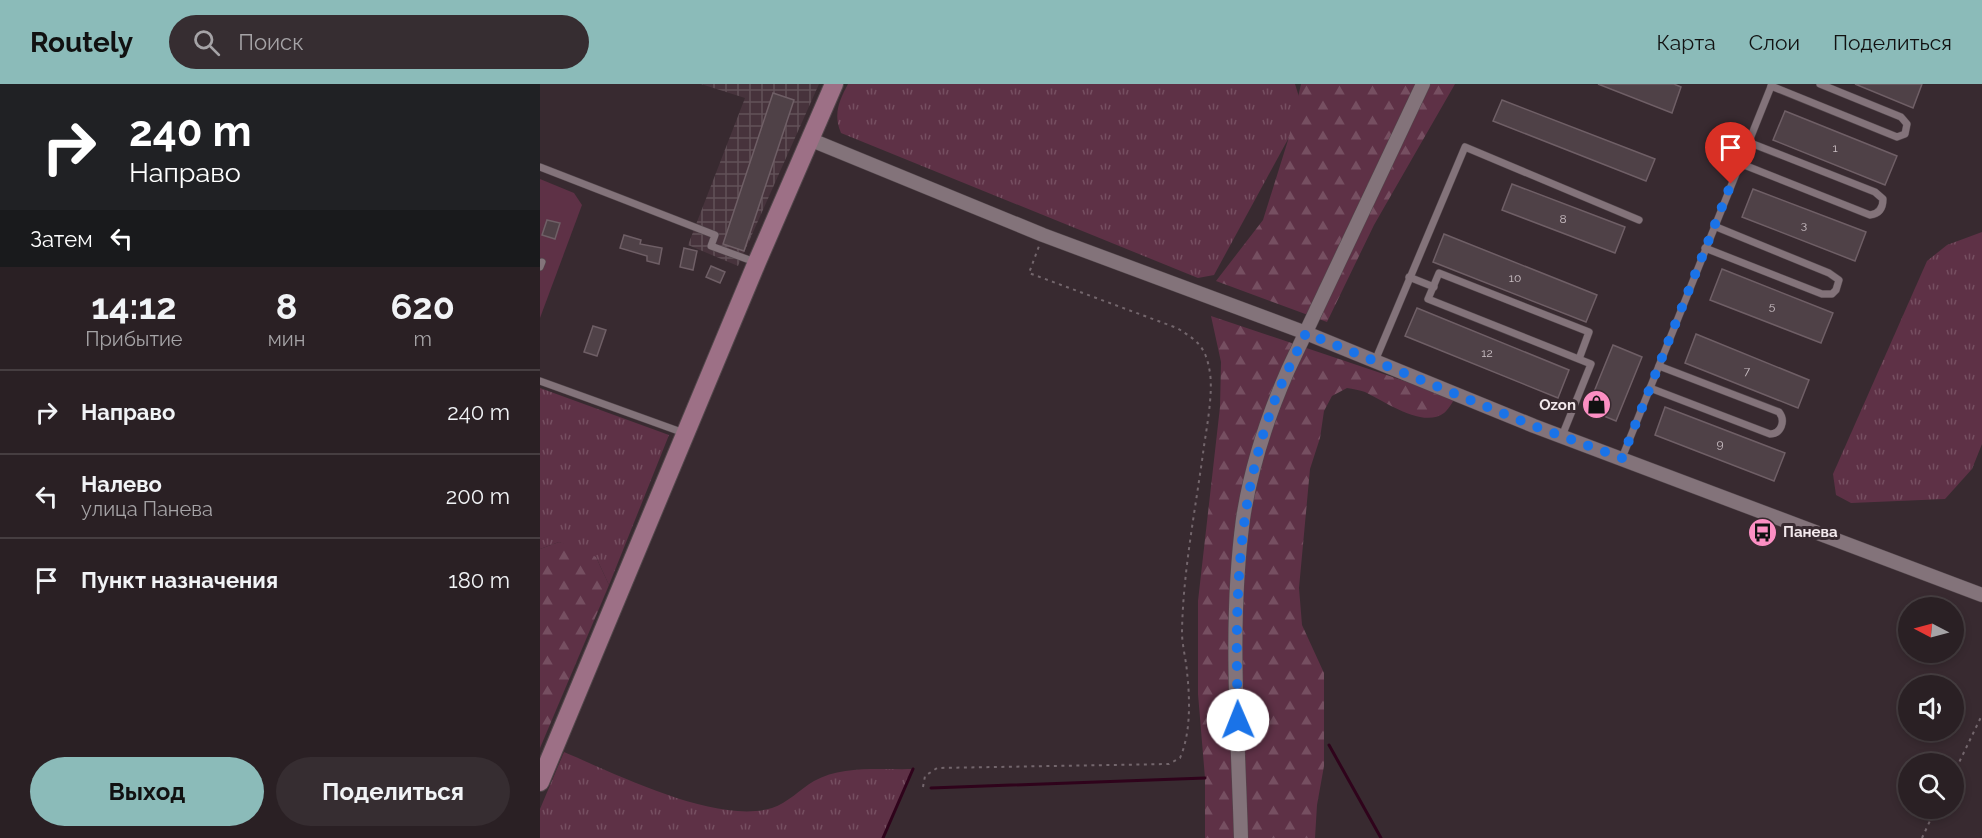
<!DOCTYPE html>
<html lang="ru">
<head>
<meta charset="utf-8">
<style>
  body { margin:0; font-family:Raleway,sans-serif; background:#362d31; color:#f1f3f6; height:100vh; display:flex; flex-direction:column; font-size:22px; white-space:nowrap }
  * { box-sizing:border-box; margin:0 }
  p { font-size:20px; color:#a5a3a6 }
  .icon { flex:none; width:33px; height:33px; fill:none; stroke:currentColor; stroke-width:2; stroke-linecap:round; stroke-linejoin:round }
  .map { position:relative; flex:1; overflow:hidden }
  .panel { display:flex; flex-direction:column; background:#2a2024; width:540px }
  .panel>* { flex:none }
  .hud { background:#202124; color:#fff; overflow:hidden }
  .needle { width:39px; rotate:276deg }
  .fabs { position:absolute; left:1358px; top:513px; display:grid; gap:12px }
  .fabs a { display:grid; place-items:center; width:66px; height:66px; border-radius:50%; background:#2a2024; box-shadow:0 3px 9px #0003,0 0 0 2px #463e41; font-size:30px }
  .pin { position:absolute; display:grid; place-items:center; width:51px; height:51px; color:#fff; margin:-62px -26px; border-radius:50% 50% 50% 0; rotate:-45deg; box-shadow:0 0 6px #0007 }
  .pin .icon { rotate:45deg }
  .me { position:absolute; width:66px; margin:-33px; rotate:359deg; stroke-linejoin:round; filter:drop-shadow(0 0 4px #0008) }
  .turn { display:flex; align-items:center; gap:21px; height:126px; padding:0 30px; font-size:27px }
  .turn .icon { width:78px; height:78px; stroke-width:2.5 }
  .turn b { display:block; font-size:42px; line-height:51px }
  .then { display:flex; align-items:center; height:57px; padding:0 30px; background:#0003; gap:12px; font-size:22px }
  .eta { display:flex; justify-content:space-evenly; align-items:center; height:102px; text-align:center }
  .eta b { font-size:36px; font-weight:700; line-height:42px }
  .action { display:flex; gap:12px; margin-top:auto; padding:12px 30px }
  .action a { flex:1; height:69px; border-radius:36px; background:#8bbbb9; color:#111; font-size:24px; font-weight:700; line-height:69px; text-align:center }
  .action a+a { background:#362d31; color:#f1f3f6 }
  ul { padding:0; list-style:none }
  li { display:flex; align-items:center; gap:18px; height:84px; padding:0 30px; border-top:2px solid #463e41 }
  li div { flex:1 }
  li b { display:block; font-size:22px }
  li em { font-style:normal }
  header { display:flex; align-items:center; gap:36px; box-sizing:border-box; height:84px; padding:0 30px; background:#8bbbb9; color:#111 }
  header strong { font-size:28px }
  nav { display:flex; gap:33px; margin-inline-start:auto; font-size:21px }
  .search { width:420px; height:54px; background:#362d31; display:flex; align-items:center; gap:15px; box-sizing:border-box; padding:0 21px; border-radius:33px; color:#a5a3a6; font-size:22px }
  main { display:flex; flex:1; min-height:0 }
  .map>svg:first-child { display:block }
  .industrial { fill:url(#industrial-grid) }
  .grass { fill:url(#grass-tufts) }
  .forest { fill:url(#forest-firs) }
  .garden { fill:#5e3146 }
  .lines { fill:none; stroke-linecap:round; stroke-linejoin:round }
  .stream { stroke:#2f031b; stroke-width:3 }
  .building { fill:#4f4147; stroke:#6f5f66; stroke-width:1.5 }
  .lane-casing { stroke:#52464b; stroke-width:8 }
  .street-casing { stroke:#52464b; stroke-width:15 }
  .secondary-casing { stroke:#52464b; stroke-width:20 }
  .path { stroke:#73666c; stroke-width:2; stroke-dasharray:3 4.5; stroke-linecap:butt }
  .lane { stroke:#83737a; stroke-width:7 }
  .street { stroke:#83737a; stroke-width:14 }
  .secondary { stroke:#9d7086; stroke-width:18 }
  .route { stroke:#1a73e8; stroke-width:10; stroke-dasharray:0 18 }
  .labels { text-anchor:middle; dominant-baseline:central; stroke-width:6; stroke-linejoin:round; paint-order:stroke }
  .number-label { font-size:12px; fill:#cabfc4 }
  .poi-label { font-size:15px; font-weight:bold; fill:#f3e9ed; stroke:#382a30; text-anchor:end }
</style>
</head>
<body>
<header>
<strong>Routely</strong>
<div class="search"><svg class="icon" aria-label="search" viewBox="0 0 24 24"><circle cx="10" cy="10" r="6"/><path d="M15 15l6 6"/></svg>Поиск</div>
<nav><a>Карта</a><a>Слои</a><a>Поделиться</a></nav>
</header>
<main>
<section class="panel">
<div class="hud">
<div class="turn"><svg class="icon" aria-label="right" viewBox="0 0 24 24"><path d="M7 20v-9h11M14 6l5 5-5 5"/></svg><div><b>240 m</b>Направо</div></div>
<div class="then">Затем<svg class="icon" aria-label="left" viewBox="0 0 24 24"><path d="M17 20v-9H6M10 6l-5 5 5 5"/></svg></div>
</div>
<div class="eta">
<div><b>14:12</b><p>Прибытие</p></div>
<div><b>8</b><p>мин</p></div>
<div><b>620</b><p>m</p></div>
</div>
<ul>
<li><svg class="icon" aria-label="right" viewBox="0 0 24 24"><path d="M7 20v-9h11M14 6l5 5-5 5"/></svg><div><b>Направо</b></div><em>240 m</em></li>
<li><svg class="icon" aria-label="left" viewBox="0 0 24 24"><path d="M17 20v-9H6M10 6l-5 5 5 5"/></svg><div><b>Налево</b><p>улица Панева</p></div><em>200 m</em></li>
<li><svg class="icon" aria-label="arrive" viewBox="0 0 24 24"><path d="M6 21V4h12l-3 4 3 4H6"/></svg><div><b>Пункт назначения</b></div><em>180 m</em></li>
</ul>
<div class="action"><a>Выход</a><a>Поделиться</a></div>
</section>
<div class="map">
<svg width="1442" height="754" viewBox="0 0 1442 754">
  <defs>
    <pattern id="industrial-grid" width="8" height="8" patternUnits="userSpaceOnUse" patternTransform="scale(1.5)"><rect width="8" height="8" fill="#47333c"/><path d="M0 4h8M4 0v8" fill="none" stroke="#625158"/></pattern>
    <pattern id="grass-tufts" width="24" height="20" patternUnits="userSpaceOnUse" patternTransform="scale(1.5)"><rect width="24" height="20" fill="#5e3146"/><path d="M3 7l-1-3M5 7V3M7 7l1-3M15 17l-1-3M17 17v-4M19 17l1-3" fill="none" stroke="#764f61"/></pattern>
    <pattern id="forest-firs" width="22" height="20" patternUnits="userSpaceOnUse" patternTransform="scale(1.5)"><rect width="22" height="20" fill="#5e3146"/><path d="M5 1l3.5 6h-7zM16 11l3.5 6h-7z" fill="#764f61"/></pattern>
  </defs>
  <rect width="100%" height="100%" fill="#382a30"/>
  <!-- industrial -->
  <path class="industrial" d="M 161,0 L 279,0 L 198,182 L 148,161 L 205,14 Z"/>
  <!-- grass -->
  <g class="grass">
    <path d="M 308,0 L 755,0 L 760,16 L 759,35 L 674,191 L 658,194 L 301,49 C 293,30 299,17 308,0 Z"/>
    <path d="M 1442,148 L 1442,360 L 1432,385 L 1405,415 L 1311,419 L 1296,411 L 1293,390 L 1387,177 L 1407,161 Z"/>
    <path d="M 0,304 L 129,351 L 69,501 L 56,473 L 19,458 L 0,465 Z"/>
    <path d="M 24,668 C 76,690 177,741 232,724 C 248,719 260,705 274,697 C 303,681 341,686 373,685 L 343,754 L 0,754 L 0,725 Z"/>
  </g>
  <!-- forest -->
  <g class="forest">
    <path d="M 761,0 L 915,0 L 834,141 L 787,238 L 676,197 L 723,136 L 749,53 Z"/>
    <path d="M 671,232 L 915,314 C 912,319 908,326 904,329 C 883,345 844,317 825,308 C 820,306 813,305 807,304 L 792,312 L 784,327 L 780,354 L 770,385 L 759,504 L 762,541 L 784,589 L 784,682 L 777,721 L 775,754 L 665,754 L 665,694 L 658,610 L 658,517 L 680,323 L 681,278 Z"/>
    <path d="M 19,458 L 41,464 L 56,473 L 69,501 L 0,664 L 0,465 Z"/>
  </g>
  <!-- garden -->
  <path class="garden" d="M 0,95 L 34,109 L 42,121 L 0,234 Z"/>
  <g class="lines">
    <!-- stream -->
    <g class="stream">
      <path d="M 789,661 L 841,754"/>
      <path d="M 391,704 L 665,694"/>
      <path d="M 343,754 L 373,685"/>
    </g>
  </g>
  <!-- building -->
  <g class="building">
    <path d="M 1058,0 L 1134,0 L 1141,3 L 1132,29 Z"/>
    <path d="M 1315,0 L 1382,0 L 1373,24 Z"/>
    <path d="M 233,9 L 254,16 L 204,167 L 183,160 Z"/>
    <path d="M 962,16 L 1115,75 L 1106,97 L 953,37 Z"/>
    <path d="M 1245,27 L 1357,72 L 1345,101 L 1233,56 Z"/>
    <path d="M 972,100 L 1085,143 L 1075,169 L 962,126 Z"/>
    <path d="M 1213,105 L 1326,148 L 1315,177 L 1202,133 Z"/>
    <path d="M 7,136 L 20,139 L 15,155 L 2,151 Z"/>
    <path d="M 904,150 L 1057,211 L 1046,238 L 893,178 Z"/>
    <path d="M 84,151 L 101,156 L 100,160 L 122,164 L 119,180 L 107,177 L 107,172 L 80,164 Z"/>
    <path d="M 144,164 L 157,167 L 153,186 L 140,183 Z"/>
    <path d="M 171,182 L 185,188 L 180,199 L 166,193 Z"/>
    <path d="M 1182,185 L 1293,229 L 1281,259 L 1170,216 Z"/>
    <path d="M 877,224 L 1029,286 L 1018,314 L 865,252 Z"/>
    <path d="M 53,242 L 66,246 L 57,272 L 44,268 Z"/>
    <path d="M 1156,250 L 1269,296 L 1258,324 L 1145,279 Z"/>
    <path d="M 1073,261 L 1102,273 L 1076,337 L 1047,325 Z"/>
    <path d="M 1125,323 L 1245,369 L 1234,397 L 1115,351 Z"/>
  </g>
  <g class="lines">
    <defs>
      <g id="lane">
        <path d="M 1231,2 L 1357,53 L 1365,50 L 1367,40 L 1361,33 L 1280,0"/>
        <path d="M 1199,79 L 1330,131 C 1339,130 1343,124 1343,115 L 1335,108 L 1208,58"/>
        <path d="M 0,83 L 175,151 L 171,162 L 215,178"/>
        <path d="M 1165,164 L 1282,210 L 1292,210 L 1296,206 L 1299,196 L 1289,189 L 1174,142"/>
        <path d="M 0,183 L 2,178"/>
        <path d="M 869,193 L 894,203"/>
        <path d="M 835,277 L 925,63 L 1099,136"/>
        <path d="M 0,297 L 144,349"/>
        <path d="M 1110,304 L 1230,350 C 1241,350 1246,337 1239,328 L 1119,282"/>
        <path d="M 1022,352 L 1051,280 L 888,215 L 899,189 L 1049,248 L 1039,275"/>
        <path d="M 1082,374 L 1232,0"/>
      </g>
      <g id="street">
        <path d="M 269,55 L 503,151 L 766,249 L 994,342 L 1442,511"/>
        <path d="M 701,754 C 698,648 689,540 703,435 C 711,383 727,334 748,286 L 883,0"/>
      </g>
      <path id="secondary" d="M 0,698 L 217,178 L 294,0"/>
    </defs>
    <!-- lane casing -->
    <use href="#lane" class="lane-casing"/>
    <!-- street casing -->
    <use href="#street" class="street-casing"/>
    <!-- secondary casing -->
    <use href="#secondary" class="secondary-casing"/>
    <!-- path -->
    <g class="path">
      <path d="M 1413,691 L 1442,631"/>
      <path d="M 383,703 L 385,692 L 397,684 L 629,680 L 640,674 C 651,649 650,615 647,588 C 646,575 642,561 642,548 C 643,486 656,423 664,362 C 667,342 673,309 670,289 C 666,263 658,257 637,244 L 489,189 L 499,162"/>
      <path d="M 1382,754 L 1396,724"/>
    </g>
    <!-- lane -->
    <use href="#lane" class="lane"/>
    <!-- street -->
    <use href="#street" class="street"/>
    <!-- secondary -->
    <use href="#secondary" class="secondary"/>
  </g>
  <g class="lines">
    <!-- route -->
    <path class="route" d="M 698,636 C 695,530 695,425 732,324 C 741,298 754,274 766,249 L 994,342 L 1082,374 L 1191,100"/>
  </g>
  <!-- icons -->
  <defs>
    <symbol id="shop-disc" viewBox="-11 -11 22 22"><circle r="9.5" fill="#fc8fc3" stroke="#382a30"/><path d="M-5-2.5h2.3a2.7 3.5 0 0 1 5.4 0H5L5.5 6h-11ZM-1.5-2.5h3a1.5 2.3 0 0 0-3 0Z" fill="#111"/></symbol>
    <symbol id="bus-disc" viewBox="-11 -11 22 22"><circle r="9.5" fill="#fc8fc3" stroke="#382a30"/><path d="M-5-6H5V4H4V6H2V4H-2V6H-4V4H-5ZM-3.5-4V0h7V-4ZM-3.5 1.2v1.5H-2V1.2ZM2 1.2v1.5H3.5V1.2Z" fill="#111"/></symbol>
  </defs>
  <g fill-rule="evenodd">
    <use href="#shop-disc" x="1040" y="304" width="33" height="33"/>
    <use href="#bus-disc" x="1206" y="432" width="33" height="33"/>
  </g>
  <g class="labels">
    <!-- number labels -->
    <g class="number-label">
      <text x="1295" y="64">1</text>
      <text x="1023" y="135">8</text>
      <text x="1264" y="141">3</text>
      <text x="975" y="194">10</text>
      <text x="1232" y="222">5</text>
      <text x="947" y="269">12</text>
      <text x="1207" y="287">7</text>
      <text x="1180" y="360">9</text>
    </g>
    <!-- poi labels -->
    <g class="poi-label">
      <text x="1036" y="321">Ozon</text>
      <text x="1243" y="448" text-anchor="start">Панева</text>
    </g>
  </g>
</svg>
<div class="fabs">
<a><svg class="needle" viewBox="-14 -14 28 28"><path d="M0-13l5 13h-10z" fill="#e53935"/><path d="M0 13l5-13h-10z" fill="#a5a3a6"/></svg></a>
<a><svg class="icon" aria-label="sound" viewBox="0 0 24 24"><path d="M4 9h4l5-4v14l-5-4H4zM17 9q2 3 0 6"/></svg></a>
<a><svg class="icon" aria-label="search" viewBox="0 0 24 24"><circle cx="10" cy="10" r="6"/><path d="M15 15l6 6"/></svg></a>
</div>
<div class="pin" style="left:1191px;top:100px;background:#d93025"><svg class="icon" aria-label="arrive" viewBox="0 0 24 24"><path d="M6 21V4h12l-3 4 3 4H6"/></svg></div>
<svg class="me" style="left:698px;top:636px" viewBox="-20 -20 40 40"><circle r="19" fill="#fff"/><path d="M0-13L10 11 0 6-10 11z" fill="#1a73e8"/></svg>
</div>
</main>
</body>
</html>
